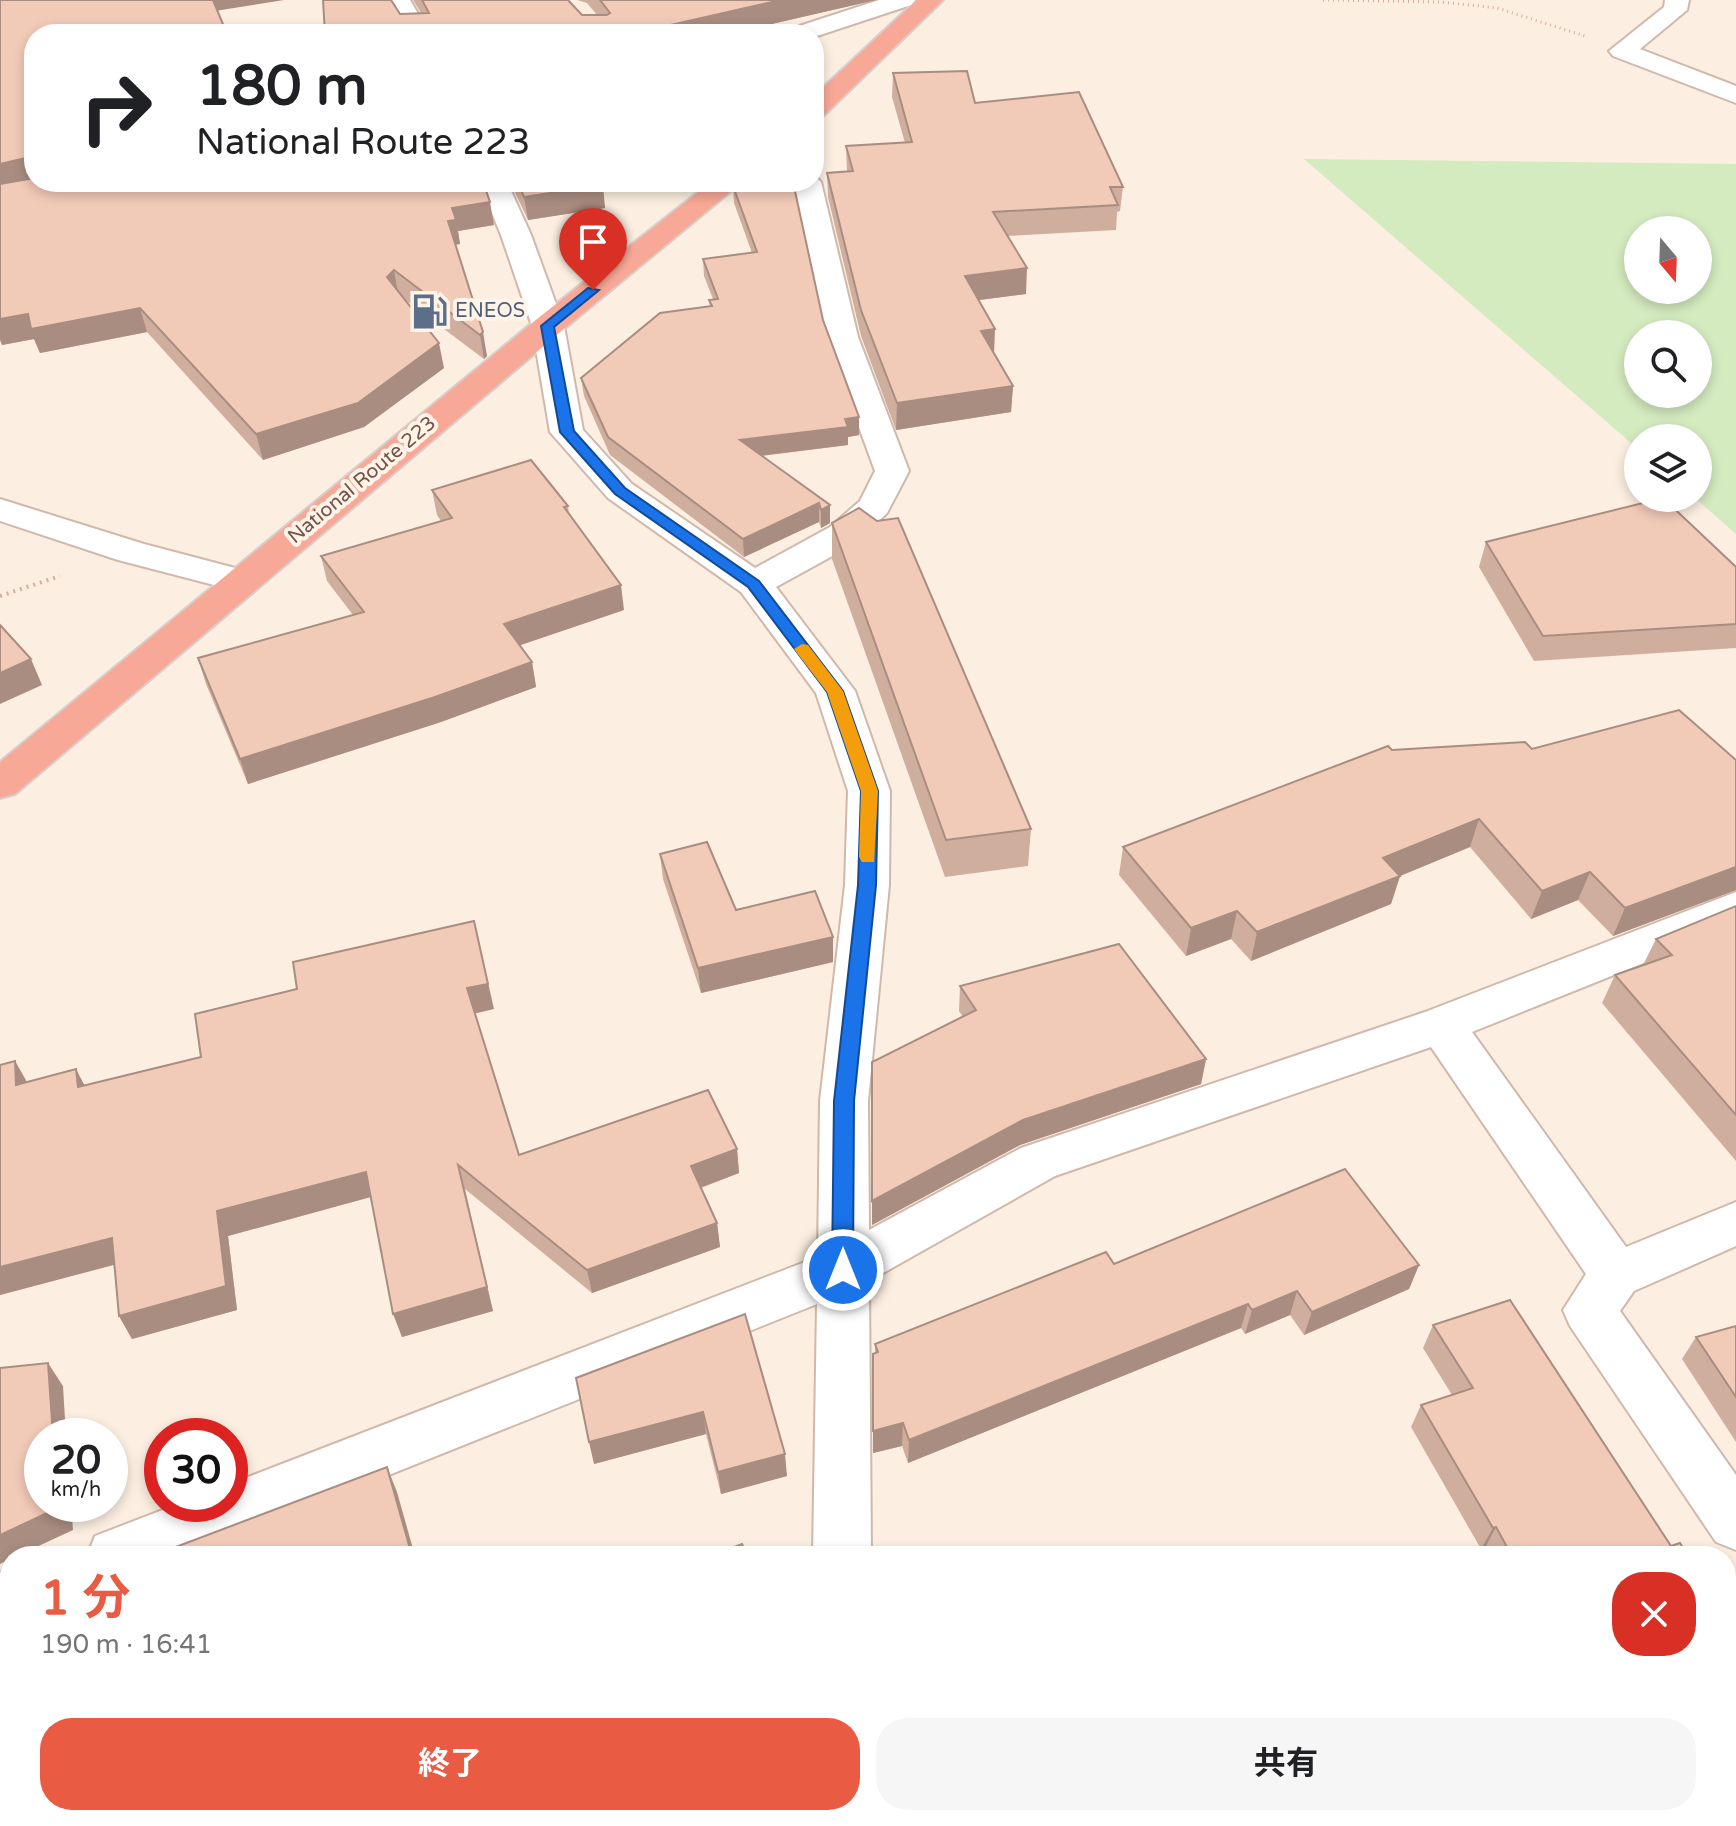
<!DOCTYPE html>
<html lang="ja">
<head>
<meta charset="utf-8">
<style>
  body { margin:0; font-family:"Varela Round","Noto Sans JP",sans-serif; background:#f6f6f6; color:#202124; height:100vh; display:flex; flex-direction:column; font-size:30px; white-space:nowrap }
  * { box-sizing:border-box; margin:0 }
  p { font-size:26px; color:#757577 }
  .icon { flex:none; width:44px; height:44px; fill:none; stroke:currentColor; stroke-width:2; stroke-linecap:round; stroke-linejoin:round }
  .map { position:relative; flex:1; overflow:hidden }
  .drawer { position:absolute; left:0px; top:1546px; width:1736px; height:280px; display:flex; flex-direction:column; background:#fff; border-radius:32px 32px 0 0; box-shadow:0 4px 12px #0003 }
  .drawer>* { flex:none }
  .top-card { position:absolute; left:24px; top:24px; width:800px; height:168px; border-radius:32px; box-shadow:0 4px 12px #0003; background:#fff; color:#202124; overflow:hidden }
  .needle { width:52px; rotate:161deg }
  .controls { position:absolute; left:1624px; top:216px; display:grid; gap:16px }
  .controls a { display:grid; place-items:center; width:88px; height:88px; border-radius:50%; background:#fff; box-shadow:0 4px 12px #0003; font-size:40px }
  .speed { position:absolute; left:24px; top:1418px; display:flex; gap:16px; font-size:40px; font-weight:700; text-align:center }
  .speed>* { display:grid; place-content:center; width:104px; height:104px; border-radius:50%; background:#fff; box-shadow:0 4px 12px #0003; line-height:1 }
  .speed small { font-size:20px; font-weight:400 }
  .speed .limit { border:12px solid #d22; background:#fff; color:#111 }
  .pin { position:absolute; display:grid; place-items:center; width:68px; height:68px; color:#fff; margin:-82px -34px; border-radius:50% 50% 50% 0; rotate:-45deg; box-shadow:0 0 8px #0007 }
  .pin .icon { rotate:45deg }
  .me { position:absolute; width:88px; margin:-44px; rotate:0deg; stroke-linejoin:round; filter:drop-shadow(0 0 6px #0008) }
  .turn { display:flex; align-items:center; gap:28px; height:168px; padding:0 40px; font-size:36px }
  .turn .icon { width:104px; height:104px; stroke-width:2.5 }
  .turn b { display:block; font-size:56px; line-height:68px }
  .round { display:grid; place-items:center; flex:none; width:84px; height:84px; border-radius:32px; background:#f6f6f6 }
  .head { display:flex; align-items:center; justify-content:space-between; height:136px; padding:0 40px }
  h1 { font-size:48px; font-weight:700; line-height:60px; color:#e95b43 }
  .cta { display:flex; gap:16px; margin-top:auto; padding:16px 40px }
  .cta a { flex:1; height:92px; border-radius:32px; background:#e95b43; color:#fff; font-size:32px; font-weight:700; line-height:92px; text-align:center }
  .cta a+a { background:#f6f6f6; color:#202124 }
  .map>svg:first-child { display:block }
  .green { fill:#d4eabf; fill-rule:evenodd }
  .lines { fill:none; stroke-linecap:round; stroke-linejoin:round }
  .minor-casing { stroke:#d0b8ab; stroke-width:4 }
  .highway-casing { stroke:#d8cfcc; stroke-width:4 }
  .path-far1 { stroke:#d7ae9c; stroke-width:3; stroke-dasharray:1 4; stroke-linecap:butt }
  .path { stroke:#d7ae9c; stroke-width:4; stroke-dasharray:2 5; stroke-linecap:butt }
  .minor { fill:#fff; fill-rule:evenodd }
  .highway { fill:#f8a896; fill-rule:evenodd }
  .wall { fill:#d0ae9e }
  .shaded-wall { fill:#a98d81 }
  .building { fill:#f2cab8; stroke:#a98d81; stroke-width:2 }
  .route { fill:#1a73e8; stroke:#114b97; stroke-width:2 }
  .slow { fill:#f59e0b }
  .labels { text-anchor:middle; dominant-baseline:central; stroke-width:8; stroke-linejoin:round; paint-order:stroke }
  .far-service-label { font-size:20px; fill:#4e5e75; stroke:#fff4e7; text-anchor:start }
  .far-street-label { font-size:20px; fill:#745448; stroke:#fff4e7 }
</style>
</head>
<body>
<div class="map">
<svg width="1736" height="1826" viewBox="0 0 1736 1826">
  <rect width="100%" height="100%" fill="#fcefe1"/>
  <!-- green -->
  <path class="green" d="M 1304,159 L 1736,164 L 1736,534 L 1695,498 L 1698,498 L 1698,438 L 1638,438 L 1638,449 ZM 1638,230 L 1698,230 L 1698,290 L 1638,290 ZM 1638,334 L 1698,334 L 1698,394 L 1638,394 Z"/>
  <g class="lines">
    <defs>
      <g id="minor">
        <path d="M 386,0 L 410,0 L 430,34 L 406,34 Z"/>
        <path d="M 879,0 L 915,0 L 911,5 L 814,37 L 814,34 L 787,34 L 790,29 Z"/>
        <path d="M 1665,0 L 1689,0 L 1687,10 L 1640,49 L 1736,86 L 1736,103 L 1613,56 L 1609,51 L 1664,7 Z"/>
        <path d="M 814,175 L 821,182 L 858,337 L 909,471 L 887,513 L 856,543 L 776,587 L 855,691 L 890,791 L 889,885 L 868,1101 L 869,1230 L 1021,1148 L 1425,1012 L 1736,892 L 1736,926 L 1472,1032 L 1626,1247 L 1736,1202 L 1736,1246 L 1634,1291 L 1620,1311 L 1736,1475 L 1736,1550 L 1716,1542 L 1570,1326 L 1563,1310 L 1586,1274 L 1431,1047 L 1055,1176 L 869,1281 L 871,1556 L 813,1556 L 817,1304 L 186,1556 L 87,1556 L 95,1536 L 178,1504 L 230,1504 L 230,1484 L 818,1257 L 820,1101 L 845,885 L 848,791 L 816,693 L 741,592 L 608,498 L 550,432 L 532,326 L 501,235 L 479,182 L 507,182 L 531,235 L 564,326 L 583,430 L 632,484 L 755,568 L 830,527 L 860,501 L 875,471 L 826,337 L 793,182 L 814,182 Z"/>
        <path d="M 0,499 L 144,544 L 254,573 L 259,581 L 254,589 L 241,592 L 118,560 L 0,521 Z"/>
        <path d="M 10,1569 L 10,1627 L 0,1631 L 0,1573 Z"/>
        <rect x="809" y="1816" width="64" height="10"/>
      </g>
      <g id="highway">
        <path d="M 917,0 L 943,0 L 823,116 L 814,118 L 814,96 Z"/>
        <path d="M 711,182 L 742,182 L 559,333 L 15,794 L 0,798 L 0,762 L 537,319 Z"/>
      </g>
    </defs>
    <!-- minor casing -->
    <use href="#minor" class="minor-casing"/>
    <!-- highway casing -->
    <use href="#highway" class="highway-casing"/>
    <!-- path-far1 -->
    <path class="path-far1" d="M 1323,0 L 1440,2 L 1497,8 L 1585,36"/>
    <!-- path -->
    <path class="path" d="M 0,596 L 60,576"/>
    <!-- minor -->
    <use href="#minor" class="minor"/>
    <!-- highway -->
    <use href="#highway" class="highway"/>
  </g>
  <!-- wall -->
  <g class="wall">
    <path d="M 413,0 L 568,0 L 582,15 L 597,15 L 587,3 L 577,0 L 876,0 L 728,34 L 325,34 L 400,14 L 421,13 Z"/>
    <path d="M 34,34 L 34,182 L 494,225 L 458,231 L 460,244 L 455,245 L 487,356 L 484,359 L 404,299 L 444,368 L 364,427 L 263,460 L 147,332 L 40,353 L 34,339 L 2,345 Z"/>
    <path d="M 893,73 L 975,103 L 1123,187 L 1120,211 L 1117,212 L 1116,230 L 1008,236 L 1026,294 L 979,300 L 994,353 L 1013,386 L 1011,412 L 896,430 L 861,336 L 828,197 L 827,173 L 847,172 L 846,146 L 905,143 L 892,97 Z"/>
    <path d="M 510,182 L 601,182 L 605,208 L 528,220 Z"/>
    <path d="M 733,186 L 823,320 L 859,435 L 848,437 L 848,445 L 762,456 L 830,505 L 830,523 L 821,528 L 819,522 L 744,557 L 610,455 L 584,396 L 581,378 L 710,306 L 709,300 L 713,299 L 704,276 L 703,259 L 752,253 L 734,203 Z"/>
    <path d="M 432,490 L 568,506 L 569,514 L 624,610 L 520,645 L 532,662 L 536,687 L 441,722 L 248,784 L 206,684 L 198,658 L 353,615 L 327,581 L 321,556 L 441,521 L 437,515 Z"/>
    <path d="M 832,523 L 1031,829 L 1028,866 L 945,877 L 832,559 Z"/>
    <path d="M 1486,542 L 1736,567 L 1736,648 L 1534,661 L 1479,567 Z"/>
    <path d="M 1532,749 L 1736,760 L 1736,890 L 1613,936 L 1578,900 L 1531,919 L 1470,847 L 1400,876 L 1391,904 L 1251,961 L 1231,939 L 1186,956 L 1119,875 L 1123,847 L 1392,750 Z"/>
    <path d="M 660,854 L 736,910 L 833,937 L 833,962 L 701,993 L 663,879 Z"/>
    <path d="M 1736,906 L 1736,1161 L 1602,1003 L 1615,975 L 1643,965 L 1656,939 Z"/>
    <path d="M 960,986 L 1206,1059 L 1201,1084 L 1020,1145 L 872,1225 L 963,1017 L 959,1011 Z"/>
    <path d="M 494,1009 L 474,1013 L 519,1155 L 737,1149 L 739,1173 L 701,1188 L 717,1223 L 720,1247 L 592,1293 L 465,1189 L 493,1311 L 402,1337 L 371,1197 L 228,1236 L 237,1310 L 132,1339 L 119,1316 L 115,1264 L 0,1295 L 0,1065 L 15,1061 L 27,1082 L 84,1086 Z"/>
    <path d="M 1114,1264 L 1419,1265 L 1409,1289 L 1304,1335 L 1290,1315 L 1245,1334 L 1241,1328 L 908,1463 L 902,1446 L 873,1453 L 873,1354 L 875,1353 L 875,1344 Z"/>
    <path d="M 745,1314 L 787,1476 L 721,1494 L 706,1434 L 594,1464 Z"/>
    <path d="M 1433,1325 L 1671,1546 L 1688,1556 L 1489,1556 L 1485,1548 L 1481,1549 L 1411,1427 L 1421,1405 L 1452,1395 L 1423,1348 Z"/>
    <path d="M 1736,1326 L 1736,1442 L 1682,1359 L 1696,1337 Z"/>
    <path d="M 1612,1816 L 1726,1816 L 1736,1826 L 1618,1826 Z"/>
  </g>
  <!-- shaded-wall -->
  <g class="shaded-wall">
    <path d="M 212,0 L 284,0 L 215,11 Z"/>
    <path d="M 781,0 L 876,0 L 728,34 L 631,34 Z"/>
    <path d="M 34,156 L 34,181 L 0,189 L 0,164 Z"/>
    <path d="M 603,185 L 605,208 L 528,220 L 524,197 Z"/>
    <path d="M 490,202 L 494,225 L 458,231 L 460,244 L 452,245 L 448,221 L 452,208 Z"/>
    <path d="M 1027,268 L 1026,294 L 964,302 L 965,276 Z"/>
    <path d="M 394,270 L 398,294 L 387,277 Z"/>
    <path d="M 140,308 L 147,332 L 40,353 L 34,339 L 2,345 L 0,340 L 0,319 L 28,314 Z"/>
    <path d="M 995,329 L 994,355 L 981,331 Z"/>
    <path d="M 483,332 L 487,356 L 484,359 L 480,335 Z"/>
    <path d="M 439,343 L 444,368 L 364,427 L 263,460 L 256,434 Z"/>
    <path d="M 1013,386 L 1011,412 L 896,430 L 897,403 Z"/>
    <path d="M 859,417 L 859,435 L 848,437 L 848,445 L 741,458 L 740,440 Z"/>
    <path d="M 819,503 L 819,522 L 744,557 L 743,539 Z"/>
    <path d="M 830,505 L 830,523 L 821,528 L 821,510 Z"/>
    <path d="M 621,585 L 624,610 L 509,649 L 504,624 Z"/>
    <path d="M 31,659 L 42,685 L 0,704 L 0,673 Z"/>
    <path d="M 532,662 L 536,687 L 441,722 L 248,784 L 240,759 Z"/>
    <path d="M 1479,819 L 1470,847 L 1400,876 L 1391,904 L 1251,961 L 1257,932 L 1383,858 Z"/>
    <path d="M 1736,867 L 1736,890 L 1613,936 L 1625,908 Z"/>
    <path d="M 1590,872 L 1578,900 L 1531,919 L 1542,891 Z"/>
    <path d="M 1237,911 L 1231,939 L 1186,956 L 1191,928 Z"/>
    <path d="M 833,937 L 833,962 L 701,993 L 698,968 Z"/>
    <path d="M 480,947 L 494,1009 L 473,1014 L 467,988 Z"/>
    <path d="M 1206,1059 L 1201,1084 L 1020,1145 L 872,1225 L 872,1201 L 1023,1120 Z"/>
    <path d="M 15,1061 L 29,1086 L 16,1085 Z"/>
    <path d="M 76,1069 L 89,1094 L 78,1087 Z"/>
    <path d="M 737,1149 L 739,1173 L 694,1190 L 691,1166 Z"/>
    <path d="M 458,1165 L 493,1311 L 402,1337 L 393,1314 Z"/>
    <path d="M 366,1172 L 374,1196 L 228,1236 L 237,1310 L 132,1339 L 119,1316 L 217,1211 Z"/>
    <path d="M 717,1223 L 720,1247 L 592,1293 L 587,1270 Z"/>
    <path d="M 112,1238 L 125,1262 L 0,1295 L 0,1267 Z"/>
    <path d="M 1419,1265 L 1409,1289 L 1304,1335 L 1312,1312 Z"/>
    <path d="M 1297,1291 L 1290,1315 L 1245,1334 L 1252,1310 Z"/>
    <path d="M 1248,1304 L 1241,1328 L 908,1463 L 909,1440 Z"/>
    <path d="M 48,1363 L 63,1386 L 66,1436 L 53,1436 Z"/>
    <path d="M 703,1412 L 706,1434 L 594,1464 L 589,1442 Z"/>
    <path d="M 903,1423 L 902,1446 L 873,1453 L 873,1431 Z"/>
    <path d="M 785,1454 L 787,1476 L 721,1494 L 718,1472 Z"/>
    <path d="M 387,1467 L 397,1492 L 415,1556 L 412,1556 Z"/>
    <path d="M 57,1504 L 71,1504 L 73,1530 L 17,1556 L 10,1556 L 10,1559 L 0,1564 L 0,1535 Z"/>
    <path d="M 1496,1527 L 1485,1548 L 1481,1549 L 1493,1528 Z"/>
    <path d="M 86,1816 L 101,1816 L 102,1826 L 87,1826 Z"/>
  </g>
  <!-- building -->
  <g class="building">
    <path d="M 0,0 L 213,0 L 227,34 L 34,34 L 34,156 L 0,164 Z"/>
    <path d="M 323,0 L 391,0 L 400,14 L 429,13 L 422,0 L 568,0 L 582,15 L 607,15 L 610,13 L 600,0 L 781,0 L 631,34 L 325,34 Z"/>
    <path d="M 967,71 L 975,103 L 1079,92 L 1123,187 L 1110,187 L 1118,205 L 993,212 L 1027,268 L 965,276 L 995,329 L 981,331 L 1013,386 L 897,403 L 861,310 L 827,173 L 853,171 L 846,146 L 912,142 L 893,73 Z"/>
    <path d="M 34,178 L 34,182 L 483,182 L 490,202 L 452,208 L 456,220 L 448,221 L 483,332 L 480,335 L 394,270 L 387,277 L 439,343 L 358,403 L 256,434 L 140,308 L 31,329 L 28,314 L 0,319 L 0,184 Z"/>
    <path d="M 518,182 L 601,182 L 603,185 L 524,197 Z"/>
    <path d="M 793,182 L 823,320 L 859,417 L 845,419 L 848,427 L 740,440 L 830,505 L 821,510 L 819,503 L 743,539 L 608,437 L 581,378 L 660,313 L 712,306 L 709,300 L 718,299 L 703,259 L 757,252 L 733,186 Z"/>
    <path d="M 531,460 L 568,506 L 564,507 L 621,585 L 504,624 L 532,662 L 435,697 L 240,759 L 198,658 L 364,612 L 321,556 L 452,518 L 432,490 Z"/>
    <path d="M 1663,498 L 1736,567 L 1736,624 L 1543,636 L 1486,542 Z"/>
    <path d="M 859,508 L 877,521 L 898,518 L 1031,829 L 946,840 L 832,523 Z"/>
    <path d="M 0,625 L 31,659 L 0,673 Z"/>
    <path d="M 1679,710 L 1736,760 L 1736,867 L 1625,908 L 1590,872 L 1542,891 L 1479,819 L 1383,858 L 1400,876 L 1257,932 L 1237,911 L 1191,928 L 1123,847 L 1388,746 L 1392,750 L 1525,742 L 1532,749 Z"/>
    <path d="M 707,842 L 736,910 L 815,891 L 833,937 L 698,968 L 660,854 Z"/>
    <path d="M 1736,906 L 1736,1115 L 1615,975 L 1672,955 L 1656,939 Z"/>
    <path d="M 474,921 L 488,984 L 467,988 L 519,1155 L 708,1090 L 737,1149 L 691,1166 L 717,1223 L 587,1270 L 458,1165 L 487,1287 L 393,1314 L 366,1172 L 217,1211 L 226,1286 L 119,1316 L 112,1238 L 0,1267 L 0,1065 L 15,1061 L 16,1085 L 76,1069 L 78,1087 L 201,1057 L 195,1014 L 297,989 L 293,962 Z"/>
    <path d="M 1119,944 L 1206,1059 L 1023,1120 L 872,1201 L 872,1062 L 976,1010 L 960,986 Z"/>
    <path d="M 1345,1169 L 1419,1265 L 1312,1312 L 1297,1291 L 1252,1310 L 1248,1304 L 909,1440 L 903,1423 L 873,1431 L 873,1354 L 878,1352 L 875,1344 L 1106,1252 L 1114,1264 Z"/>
    <path d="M 1510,1300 L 1671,1546 L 1680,1543 L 1688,1556 L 1512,1556 L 1496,1527 L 1493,1528 L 1421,1405 L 1473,1388 L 1433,1325 Z"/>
    <path d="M 745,1314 L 785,1454 L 718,1472 L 703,1412 L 589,1442 L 576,1378 Z"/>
    <path d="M 1736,1326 L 1736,1397 L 1696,1337 Z"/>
    <path d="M 48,1363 L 53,1436 L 42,1436 L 42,1504 L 57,1504 L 58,1508 L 0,1535 L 0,1368 Z"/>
    <path d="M 387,1467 L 412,1556 L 152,1556 Z"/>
    <path d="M 742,1544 L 747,1556 L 710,1556 Z"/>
    <path d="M 1726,1617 L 1736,1633 L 1736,1826 L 1643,1826 L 1637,1816 L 1726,1816 Z"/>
    <path d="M 10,1792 L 10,1816 L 86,1816 L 87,1826 L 0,1826 L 0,1795 Z"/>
    <path d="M 515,1816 L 806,1816 L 805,1826 L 518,1826 Z"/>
  </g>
  <!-- route -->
  <path class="route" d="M 588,288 L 599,290 L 554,327 L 574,431 L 625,488 L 759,581 L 843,691 L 878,791 L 876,885 L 854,1101 L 853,1270 L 850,1277 L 843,1279 L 835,1277 L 832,1270 L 834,1101 L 858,885 L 861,791 L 827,692 L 748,587 L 615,494 L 560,432 L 541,326 Z"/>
  <!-- slow -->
  <path class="slow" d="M 802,644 L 808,645 L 843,691 L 878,791 L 874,862 L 862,862 L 859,857 L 861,791 L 827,692 L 794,649 Z"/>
  <!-- icons -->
  <defs>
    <symbol id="fuel-bare" viewBox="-9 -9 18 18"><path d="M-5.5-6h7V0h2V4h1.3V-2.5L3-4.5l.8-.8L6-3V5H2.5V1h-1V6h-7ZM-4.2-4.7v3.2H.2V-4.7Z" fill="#5c6f8a" stroke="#fff4e7" stroke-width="2.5" paint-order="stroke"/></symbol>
  </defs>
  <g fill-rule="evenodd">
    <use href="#fuel-bare" x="404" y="286" width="51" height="51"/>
  </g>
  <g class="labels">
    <!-- far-service labels -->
    <g class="far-service-label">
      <text x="455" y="311">ENEOS</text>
    </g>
    <!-- far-street labels -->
    <g class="far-street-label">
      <text transform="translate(362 480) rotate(-40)">National Route 223</text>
    </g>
  </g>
</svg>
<div class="controls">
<a><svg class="needle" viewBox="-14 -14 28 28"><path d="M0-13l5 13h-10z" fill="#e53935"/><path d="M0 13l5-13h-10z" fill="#757577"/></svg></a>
<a><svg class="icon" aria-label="search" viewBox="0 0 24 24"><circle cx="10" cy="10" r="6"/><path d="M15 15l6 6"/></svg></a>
<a><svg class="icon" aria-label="layers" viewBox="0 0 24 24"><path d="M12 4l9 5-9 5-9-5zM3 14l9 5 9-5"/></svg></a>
</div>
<div class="speed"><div>20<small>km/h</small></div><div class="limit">30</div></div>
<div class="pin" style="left:593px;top:290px;background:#d93025"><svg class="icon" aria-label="arrive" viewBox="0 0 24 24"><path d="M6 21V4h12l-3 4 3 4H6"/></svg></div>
<svg class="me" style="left:843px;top:1270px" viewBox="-20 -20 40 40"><circle r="17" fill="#1a73e8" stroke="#fff" stroke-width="3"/><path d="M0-11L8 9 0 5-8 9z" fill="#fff"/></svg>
<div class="top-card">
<div class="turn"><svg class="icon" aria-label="right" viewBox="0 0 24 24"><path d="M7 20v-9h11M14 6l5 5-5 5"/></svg><div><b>180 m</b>National Route 223</div></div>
</div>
<section class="drawer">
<div class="head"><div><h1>1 分</h1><p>190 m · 16:41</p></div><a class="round" style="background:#d93025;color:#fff"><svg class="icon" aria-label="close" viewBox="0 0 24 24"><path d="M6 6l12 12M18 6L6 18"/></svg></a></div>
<div class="cta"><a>終了</a><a>共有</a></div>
</section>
</div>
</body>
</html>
